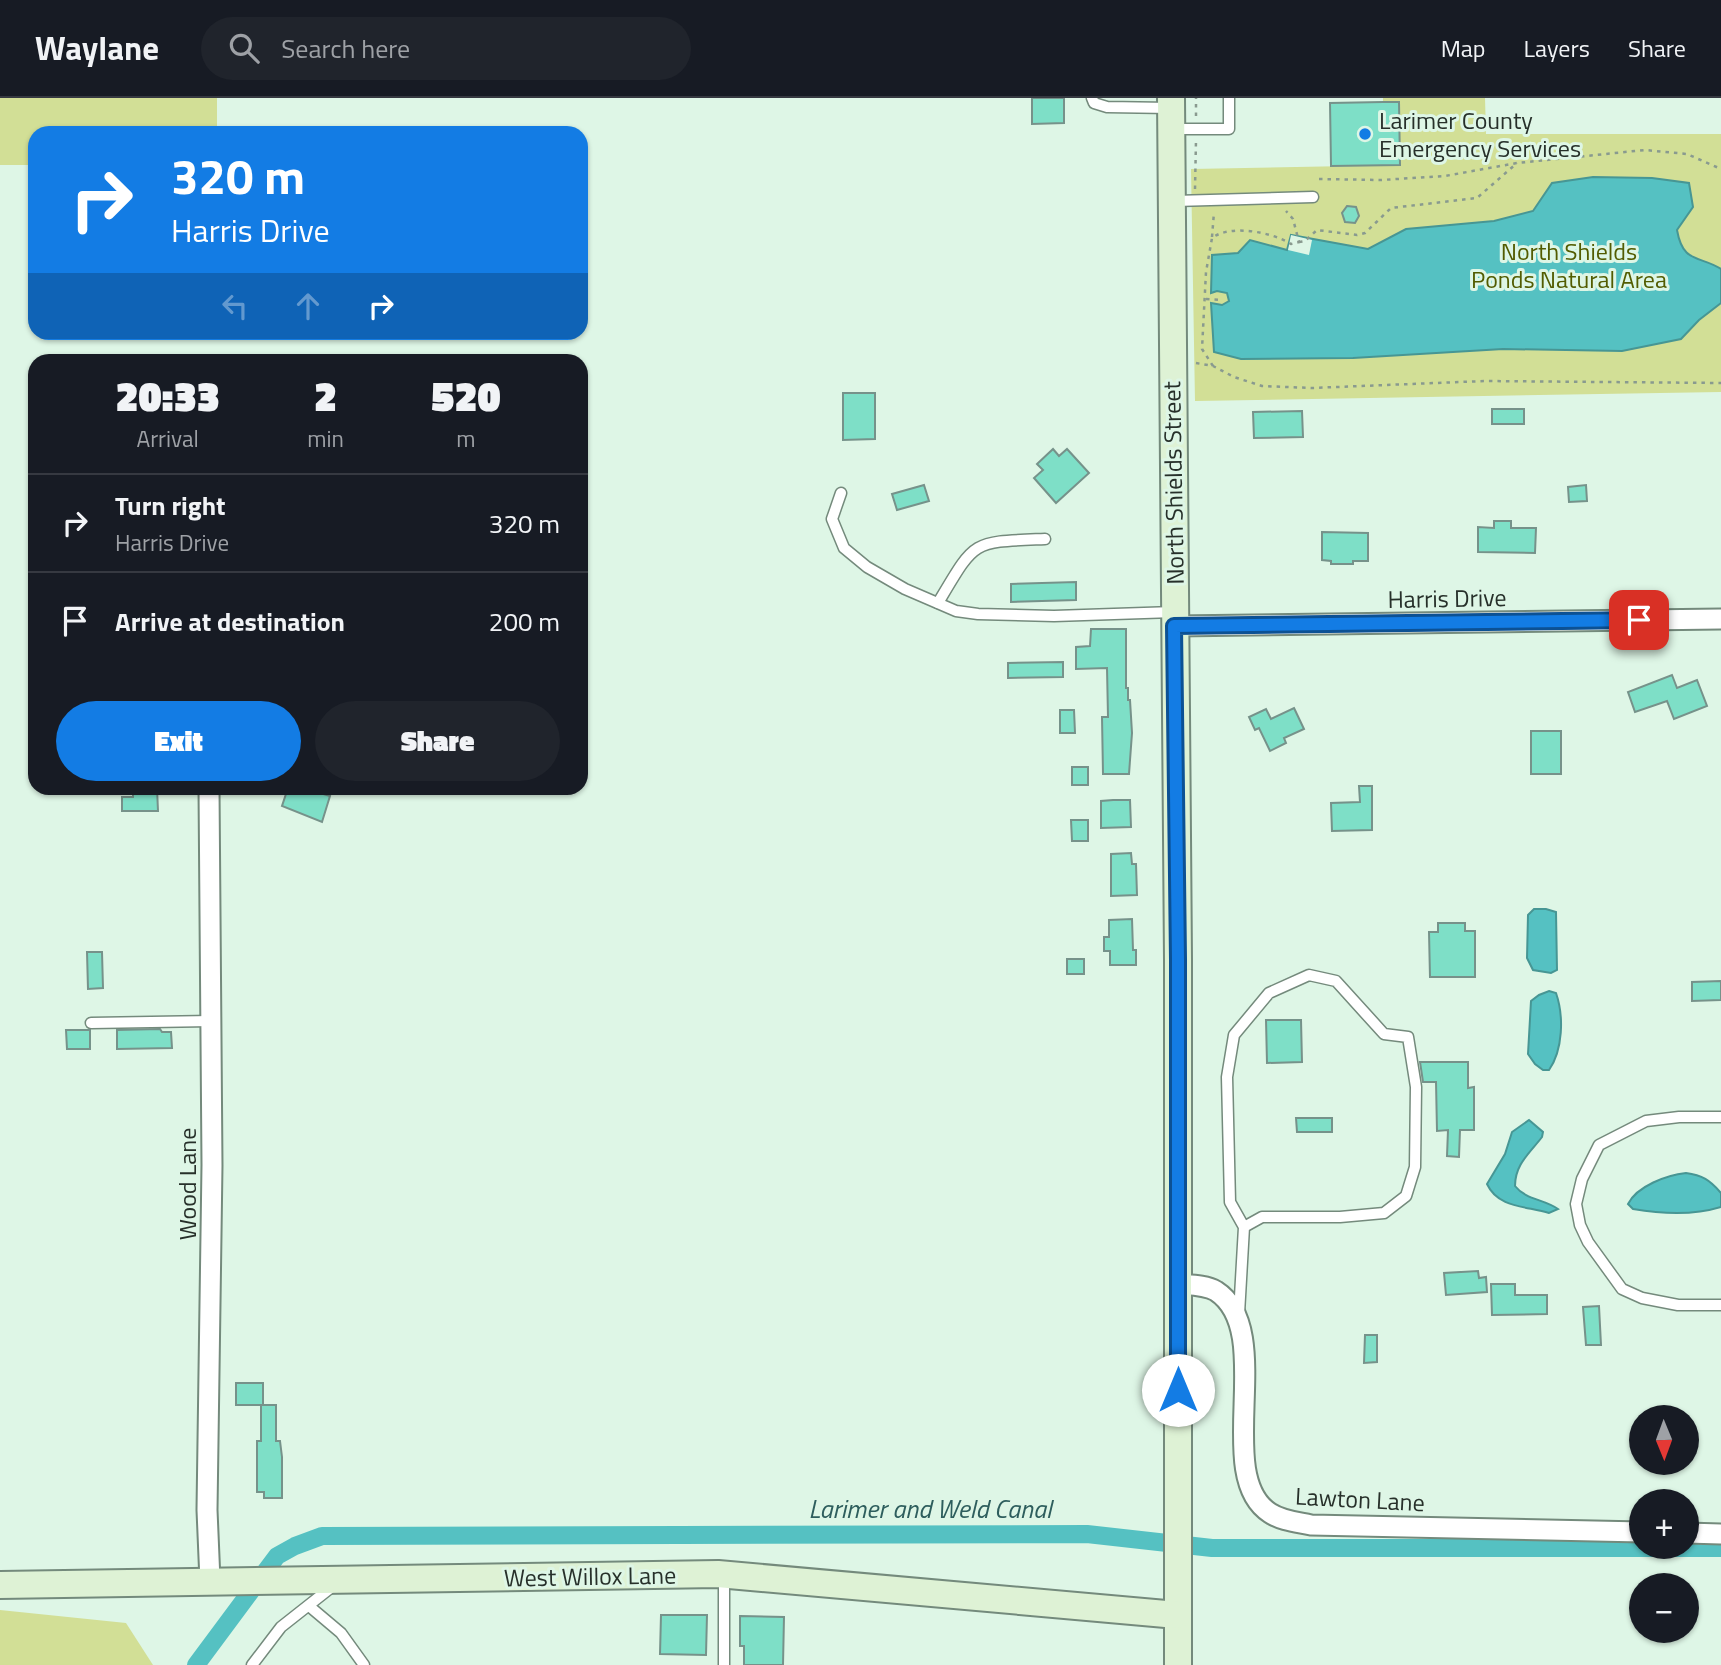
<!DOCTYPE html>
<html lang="en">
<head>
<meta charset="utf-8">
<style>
  body { margin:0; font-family:"Titillium Web",sans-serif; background:#20242c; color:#f1f3f6; height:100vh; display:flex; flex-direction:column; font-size:26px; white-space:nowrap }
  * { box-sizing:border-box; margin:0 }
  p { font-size:23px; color:#9ea1a6 }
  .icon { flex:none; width:38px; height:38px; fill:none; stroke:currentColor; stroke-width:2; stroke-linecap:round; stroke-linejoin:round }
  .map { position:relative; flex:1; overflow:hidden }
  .panel { position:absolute; left:28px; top:256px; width:560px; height:441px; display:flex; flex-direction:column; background:#171b24; border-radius:21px; box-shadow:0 2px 5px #0004 }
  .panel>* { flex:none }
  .banner { position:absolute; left:28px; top:28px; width:560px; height:214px; border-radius:21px; box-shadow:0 2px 5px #0004; background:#137ce4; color:#fff; overflow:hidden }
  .needle { width:46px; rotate:179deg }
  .buttons { position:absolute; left:1629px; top:1307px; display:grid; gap:14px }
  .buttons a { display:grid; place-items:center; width:70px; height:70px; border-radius:50%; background:#171b24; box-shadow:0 2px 5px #0004; font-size:35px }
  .pin { position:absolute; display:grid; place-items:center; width:60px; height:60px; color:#fff; margin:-30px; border-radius:14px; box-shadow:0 4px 10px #0006 }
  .me { position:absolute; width:77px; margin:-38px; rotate:0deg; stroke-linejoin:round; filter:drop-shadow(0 0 5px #0008) }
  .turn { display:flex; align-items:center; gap:24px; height:147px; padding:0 28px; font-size:32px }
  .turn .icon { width:91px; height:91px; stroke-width:2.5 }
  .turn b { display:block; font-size:49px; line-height:60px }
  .lanes { display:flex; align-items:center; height:66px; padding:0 28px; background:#0003; justify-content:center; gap:35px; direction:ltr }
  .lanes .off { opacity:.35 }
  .eta { display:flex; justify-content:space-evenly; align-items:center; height:119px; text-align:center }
  .eta b { font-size:42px; font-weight:800; line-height:49px }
  .button { display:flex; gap:14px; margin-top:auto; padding:14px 28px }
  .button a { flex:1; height:80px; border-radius:42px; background:#137ce4; color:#fff; font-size:28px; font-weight:800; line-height:80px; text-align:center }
  .button a+a { background:#20242c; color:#f1f3f6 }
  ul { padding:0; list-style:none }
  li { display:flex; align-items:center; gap:21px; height:98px; padding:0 28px; border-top:2px solid #363941 }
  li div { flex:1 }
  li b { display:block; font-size:26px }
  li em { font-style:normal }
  header { display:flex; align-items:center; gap:42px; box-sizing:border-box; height:98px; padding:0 35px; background:#171b24; border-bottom:2px solid #363941 }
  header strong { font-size:33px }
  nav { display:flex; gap:38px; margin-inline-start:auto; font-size:24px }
  .search { width:490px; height:63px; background:#20242c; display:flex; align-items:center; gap:18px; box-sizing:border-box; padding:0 24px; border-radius:38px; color:#9ea1a6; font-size:26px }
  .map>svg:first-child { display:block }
  .green { fill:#d2df96 }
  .water { fill:#55c1c2; stroke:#479694; stroke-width:2 }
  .pier { fill:#def6e6 }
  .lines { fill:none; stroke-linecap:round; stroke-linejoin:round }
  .canal { stroke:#55c1c2; stroke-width:18 }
  .building { fill:#7edfc7; stroke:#76928a; stroke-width:2 }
  .lane-casing { stroke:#748a7c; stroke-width:13 }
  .street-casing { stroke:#748a7c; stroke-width:23 }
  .secondary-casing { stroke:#748a7c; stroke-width:30 }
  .path { stroke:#899a8f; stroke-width:2.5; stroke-dasharray:3.5 5; stroke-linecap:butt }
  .lane { stroke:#fff; stroke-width:10 }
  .street { stroke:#fff; stroke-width:19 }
  .secondary { stroke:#def2d5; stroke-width:26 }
  .route-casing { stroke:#0c5194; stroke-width:18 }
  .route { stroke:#137ce4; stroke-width:12 }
  .poi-dot { fill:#137ce4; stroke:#def6e6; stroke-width:2.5 }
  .labels { text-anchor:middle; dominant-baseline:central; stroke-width:6; stroke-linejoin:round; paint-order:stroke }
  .poi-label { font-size:24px; fill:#27302a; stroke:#def6e6; text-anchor:start }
  .park-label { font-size:24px; fill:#525c01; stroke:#def6e6 }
  .street-label { font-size:24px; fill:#27302a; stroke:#def6e6 }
  .water-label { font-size:26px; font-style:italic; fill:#2e5e5d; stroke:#def6e6 }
</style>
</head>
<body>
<header>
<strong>Waylane</strong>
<div class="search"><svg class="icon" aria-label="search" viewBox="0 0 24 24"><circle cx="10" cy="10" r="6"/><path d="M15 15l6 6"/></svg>Search here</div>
<nav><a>Map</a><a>Layers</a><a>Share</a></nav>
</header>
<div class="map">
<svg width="1721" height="1567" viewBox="0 0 1721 1567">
  <rect width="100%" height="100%" fill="#def6e6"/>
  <!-- green -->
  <g class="green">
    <path d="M 0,0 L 217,0 L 217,35 L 35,35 L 35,67 L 0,67 Z"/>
    <path d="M 1383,0 L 1485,0 L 1486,36 L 1721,36 L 1721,294 L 1195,303 L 1191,71 L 1400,67 L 1399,4 L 1383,4 Z"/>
    <path d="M 0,1512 L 126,1525 L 153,1567 L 0,1567 Z"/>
  </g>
  <!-- water -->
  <g class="water">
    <path d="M 1593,79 L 1652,80 L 1689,85 L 1693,109 L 1677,132 C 1683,166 1699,157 1721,171 L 1721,205 L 1699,222 L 1681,241 L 1622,253 L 1503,251 L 1353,260 L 1241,261 L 1214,254 L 1211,205 L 1222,207 L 1229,203 L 1227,195 L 1217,193 L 1211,195 L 1212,157 L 1238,155 L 1250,142 L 1287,152 L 1291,137 L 1368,151 L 1406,131 L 1494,123 L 1533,113 L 1552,85 Z"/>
    <path d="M 1534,811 L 1546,811 L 1556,814 L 1557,872 L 1551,875 L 1533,872 L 1527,860 L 1528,817 Z"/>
    <path d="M 1549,893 L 1556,895 C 1564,918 1563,952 1549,972 L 1543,972 L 1535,966 L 1528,956 L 1531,903 L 1539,897 Z"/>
    <path d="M 1529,1022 L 1543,1034 L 1542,1039 C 1530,1055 1515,1066 1515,1088 C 1526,1102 1544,1101 1558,1111 L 1549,1115 C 1526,1108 1498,1110 1487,1086 L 1505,1056 L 1512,1034 Z"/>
    <path d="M 1686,1075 C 1702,1077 1710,1082 1721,1095 L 1721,1109 C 1692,1118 1662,1116 1633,1111 L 1628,1106 C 1637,1088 1667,1077 1686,1075 Z"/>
  </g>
  <!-- pier -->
  <path class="pier" d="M 1291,137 L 1312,142 L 1309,157 L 1288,152 Z"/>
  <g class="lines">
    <!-- canal -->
    <path class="canal" d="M 196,1567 L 277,1458 L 295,1448 L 322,1438 L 1087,1436 L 1212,1450 L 1721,1450"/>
  </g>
  <!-- building -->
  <g class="building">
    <path d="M 1032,0 L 1064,0 L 1064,25 L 1032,26 Z"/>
    <path d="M 1383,4 L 1399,4 L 1400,67 L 1331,68 L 1330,5 Z"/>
    <path d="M 1347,108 L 1356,109 L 1359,118 L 1355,125 L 1345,124 L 1342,115 Z"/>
    <path d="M 843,295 L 875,295 L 875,341 L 843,342 Z"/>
    <rect x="1492" y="311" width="32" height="15"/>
    <path d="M 1302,313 L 1303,339 L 1254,340 L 1253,314 Z"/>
    <path d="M 1053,351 L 1059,358 L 1067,351 L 1089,375 L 1056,405 L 1034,380 L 1043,372 L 1037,366 Z"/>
    <path d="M 924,387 L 929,403 L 897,412 L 892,396 Z"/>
    <path d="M 1586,387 L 1587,403 L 1569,404 L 1568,389 Z"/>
    <path d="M 1494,423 L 1511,423 L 1511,430 L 1536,430 L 1535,455 L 1478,454 L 1478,429 L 1494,430 Z"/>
    <path d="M 1322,434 L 1368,435 L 1368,463 L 1353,463 L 1353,466 L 1331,466 L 1331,463 L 1322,462 Z"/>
    <path d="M 1076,484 L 1076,502 L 1011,504 L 1011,486 Z"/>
    <path d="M 1091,531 L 1126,531 L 1126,590 L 1128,590 L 1128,602 L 1130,602 L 1132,635 L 1129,676 L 1103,676 L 1102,619 L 1108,619 L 1107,570 L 1076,571 L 1076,549 L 1090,548 Z"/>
    <path d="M 1063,564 L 1063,579 L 1008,580 L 1008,565 Z"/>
    <path d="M 1672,577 L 1677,590 L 1697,582 L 1707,608 L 1674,621 L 1667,603 L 1635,614 L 1628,594 Z"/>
    <path d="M 1294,610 L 1304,631 L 1284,640 L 1286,645 L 1270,653 L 1259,630 L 1255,632 L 1249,619 L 1266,611 L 1271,621 Z"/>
    <path d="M 1060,612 L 1074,612 L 1075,635 L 1060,635 Z"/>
    <rect x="1531" y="633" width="30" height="43"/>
    <rect x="1072" y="669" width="16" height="18"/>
    <path d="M 1359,688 L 1372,688 L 1372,732 L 1332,733 L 1331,705 L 1360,704 Z"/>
    <path d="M 133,690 L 157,690 L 158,713 L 122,713 L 122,699 L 133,699 Z"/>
    <path d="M 288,690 L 310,694 L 310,692 L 330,698 L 322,724 L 282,708 Z"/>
    <path d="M 1113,702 L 1130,702 L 1131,729 L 1101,730 L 1101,703 Z"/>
    <path d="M 1071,722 L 1088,722 L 1088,743 L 1072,743 Z"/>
    <path d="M 1131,755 L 1132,766 L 1136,766 L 1137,797 L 1111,798 L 1111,756 Z"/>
    <path d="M 1132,821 L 1133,852 L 1136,852 L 1136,867 L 1110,867 L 1110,853 L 1104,853 L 1104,839 L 1109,839 L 1109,822 Z"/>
    <path d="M 1438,825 L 1465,825 L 1465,833 L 1475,833 L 1475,879 L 1430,879 L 1429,834 L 1438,834 Z"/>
    <path d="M 87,854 L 102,854 L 103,890 L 88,891 Z"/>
    <rect x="1067" y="861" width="17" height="15"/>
    <path d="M 1721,883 L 1721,902 L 1692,903 L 1692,884 Z"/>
    <path d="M 1266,922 L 1301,922 L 1302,964 L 1267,965 Z"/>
    <path d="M 160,931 L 162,934 L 171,934 L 172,950 L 117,951 L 117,932 Z"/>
    <path d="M 66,932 L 90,932 L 90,951 L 67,951 Z"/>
    <path d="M 1420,964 L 1468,964 L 1468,990 L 1474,989 L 1474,1032 L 1460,1032 L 1459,1059 L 1447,1058 L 1448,1032 L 1437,1033 L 1436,984 L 1423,984 Z"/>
    <path d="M 1296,1020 L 1332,1020 L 1332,1034 L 1297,1034 Z"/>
    <path d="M 1478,1173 L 1479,1180 L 1486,1179 L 1487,1194 L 1446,1197 L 1444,1175 Z"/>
    <path d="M 1491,1186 L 1515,1186 L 1515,1197 L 1547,1197 L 1547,1216 L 1492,1217 Z"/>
    <path d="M 1599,1208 L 1601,1247 L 1586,1247 L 1583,1209 Z"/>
    <path d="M 1365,1237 L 1377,1237 L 1377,1264 L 1364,1265 Z"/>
    <path d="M 236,1285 L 263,1285 L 263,1307 L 276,1307 L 276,1343 L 280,1343 L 282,1359 L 282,1400 L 264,1400 L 264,1394 L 257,1394 L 257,1343 L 261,1343 L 261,1307 L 236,1307 Z"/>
    <path d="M 661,1517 L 707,1517 L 706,1557 L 660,1556 Z"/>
    <path d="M 740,1518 L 784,1519 L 783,1567 L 744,1567 L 744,1548 L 740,1548 Z"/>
  </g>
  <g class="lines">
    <defs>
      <g id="lane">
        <path d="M 1092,0 L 1094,5 L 1107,9 L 1170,10"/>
        <path d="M 1171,31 L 1229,31 L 1229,0"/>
        <path d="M 1175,103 L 1313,99"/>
        <path d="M 841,395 L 832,421 L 844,450 L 867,469 L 905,491 L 956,513 L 978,516 L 1054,518 L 1174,514"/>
        <path d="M 938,505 C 976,441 971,444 1045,441"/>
        <path d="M 91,925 L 211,923"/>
        <path d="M 1721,1019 L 1679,1019 L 1646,1023 L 1599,1047 L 1582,1081 L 1576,1106 L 1580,1127 L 1588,1144 L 1622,1191 L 1642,1200 L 1678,1207 L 1721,1207"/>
        <path d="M 1239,1216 L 1244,1129 L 1262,1119 L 1340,1119 L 1384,1115 L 1406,1098 L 1415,1069 L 1416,989 L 1408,939 L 1384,936 L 1336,883 L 1309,877 L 1269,895 L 1234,937 L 1227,979 L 1230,1104 L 1244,1129"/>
        <path d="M 309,1508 L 341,1535 L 364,1567"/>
        <path d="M 252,1567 L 281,1529 L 333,1488"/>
        <path d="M 724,1567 L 724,1477"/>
      </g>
      <g id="street">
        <path d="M 1175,528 L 1721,521"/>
        <path d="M 209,690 L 212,1067 L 207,1412 L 210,1483"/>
        <path d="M 1179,1186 C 1190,1187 1206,1187 1216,1193 C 1278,1233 1211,1377 1270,1415 C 1282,1423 1297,1424 1311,1427 L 1642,1434"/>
        <path d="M 1687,1435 L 1721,1436"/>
      </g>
      <g id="secondary">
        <path d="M 1171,0 L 1178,861 L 1178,1567"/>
        <path d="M 0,1487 L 718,1476 L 1177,1517"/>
      </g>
    </defs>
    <!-- lane casing -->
    <use href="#lane" class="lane-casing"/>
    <!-- street casing -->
    <use href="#street" class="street-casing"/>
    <!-- secondary casing -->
    <use href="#secondary" class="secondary-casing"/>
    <!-- path -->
    <g class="path">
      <path d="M 1196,18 L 1196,0"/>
      <path d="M 1319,81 L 1381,82 L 1445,78 L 1517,65 L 1645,52 L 1687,56 L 1721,71"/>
      <path d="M 1195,91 L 1196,42"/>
      <path d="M 1212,139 L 1214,114"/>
      <path d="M 1299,144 L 1305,143 L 1317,132 L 1357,137 L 1365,135 L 1391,110 L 1477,100 L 1517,65"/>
      <path d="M 1206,201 L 1222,202"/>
      <path d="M 1196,265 L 1213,268 L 1234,279 L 1262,288 L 1312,290 L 1485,283 L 1721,285"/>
      <path d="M 1213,268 L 1202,251 L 1206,174 L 1212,140 C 1230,126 1272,134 1291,146 L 1299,144 L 1293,121 L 1286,113"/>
    </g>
    <!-- lane -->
    <use href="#lane" class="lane"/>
    <!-- street -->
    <use href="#street" class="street"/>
    <!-- secondary -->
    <use href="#secondary" class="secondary"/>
  </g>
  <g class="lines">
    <defs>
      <path id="route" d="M 1178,1292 L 1178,861 L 1174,528 L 1639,522"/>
    </defs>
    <!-- route casing -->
    <use href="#route" class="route-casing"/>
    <!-- route -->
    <use href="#route" class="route"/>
  </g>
  <!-- markers -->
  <circle class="poi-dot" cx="1365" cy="36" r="7"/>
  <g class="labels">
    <!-- poi labels -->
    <g class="poi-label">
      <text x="1379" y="22">Larimer County<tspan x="1379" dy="28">Emergency Services</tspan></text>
    </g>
    <!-- park labels -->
    <g class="park-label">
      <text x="1569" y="153">North Shields<tspan x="1569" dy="28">Ponds Natural Area</tspan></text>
    </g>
    <!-- street labels -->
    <g class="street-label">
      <text transform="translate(1173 385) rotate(-91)">North Shields Street</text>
      <text transform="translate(1447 500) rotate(-1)">Harris Drive</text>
      <text transform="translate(187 1086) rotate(-90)">Wood Lane</text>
      <text transform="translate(1360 1401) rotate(3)">Lawton Lane</text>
      <text transform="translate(590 1478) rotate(-1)">West Willox Lane</text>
    </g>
    <!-- water labels -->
    <g class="water-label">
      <text x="930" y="1410">Larimer and Weld Canal</text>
    </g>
  </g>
</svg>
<div class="buttons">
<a><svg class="needle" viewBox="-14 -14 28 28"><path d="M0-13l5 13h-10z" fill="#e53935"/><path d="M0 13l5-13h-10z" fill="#9ea1a6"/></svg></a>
<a>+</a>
<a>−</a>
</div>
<div class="pin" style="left:1639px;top:522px;background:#d93025"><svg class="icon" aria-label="arrive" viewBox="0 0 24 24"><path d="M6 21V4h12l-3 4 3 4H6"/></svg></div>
<svg class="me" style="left:1178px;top:1292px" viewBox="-20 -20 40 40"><circle r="19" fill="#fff"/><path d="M0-13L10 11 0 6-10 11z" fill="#137ce4"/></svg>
<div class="banner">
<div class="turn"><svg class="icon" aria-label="right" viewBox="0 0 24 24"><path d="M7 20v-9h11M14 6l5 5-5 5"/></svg><div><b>320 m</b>Harris Drive</div></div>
<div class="lanes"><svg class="icon off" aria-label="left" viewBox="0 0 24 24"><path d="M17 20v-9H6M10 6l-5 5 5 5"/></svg><svg class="icon off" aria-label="ahead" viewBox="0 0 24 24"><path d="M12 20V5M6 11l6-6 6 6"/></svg><svg class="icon" aria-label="right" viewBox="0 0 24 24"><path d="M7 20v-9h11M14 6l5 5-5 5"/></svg></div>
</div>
<section class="panel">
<div class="eta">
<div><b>20:33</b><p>Arrival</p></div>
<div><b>2</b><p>min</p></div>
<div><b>520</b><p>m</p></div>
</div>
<ul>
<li><svg class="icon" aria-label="right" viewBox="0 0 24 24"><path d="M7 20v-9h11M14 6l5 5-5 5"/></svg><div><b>Turn right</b><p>Harris Drive</p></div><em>320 m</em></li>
<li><svg class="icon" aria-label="arrive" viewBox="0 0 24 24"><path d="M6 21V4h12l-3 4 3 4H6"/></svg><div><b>Arrive at destination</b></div><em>200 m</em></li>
</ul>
<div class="button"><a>Exit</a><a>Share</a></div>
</section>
</div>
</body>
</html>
